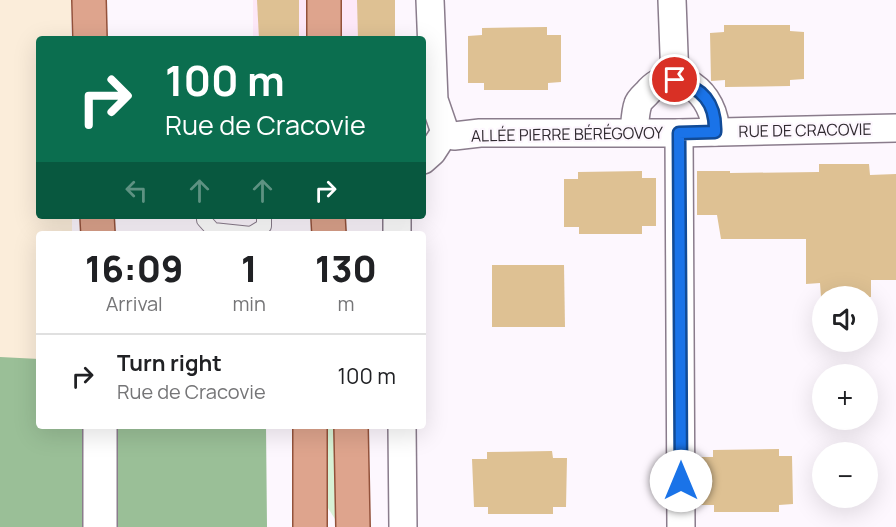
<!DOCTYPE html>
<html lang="en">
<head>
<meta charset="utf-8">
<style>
  body { margin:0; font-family:Manrope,sans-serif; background:#f6f6f6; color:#202124; height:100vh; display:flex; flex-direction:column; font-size:22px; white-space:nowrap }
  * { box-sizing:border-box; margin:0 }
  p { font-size:20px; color:#757577 }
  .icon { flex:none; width:33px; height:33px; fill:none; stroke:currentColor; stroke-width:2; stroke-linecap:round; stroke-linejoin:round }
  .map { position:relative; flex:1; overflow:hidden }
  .panel { position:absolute; left:36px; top:231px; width:390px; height:198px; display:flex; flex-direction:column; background:#fff; border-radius:6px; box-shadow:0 6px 24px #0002 }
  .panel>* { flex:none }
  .guide { position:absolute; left:36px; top:36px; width:390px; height:183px; border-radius:6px; box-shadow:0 6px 24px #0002; background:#0b6e4f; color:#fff; overflow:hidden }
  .fabs { position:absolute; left:812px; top:286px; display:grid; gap:12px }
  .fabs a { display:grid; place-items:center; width:66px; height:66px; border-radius:50%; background:#fff; box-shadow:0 6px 24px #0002; font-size:30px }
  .pin { position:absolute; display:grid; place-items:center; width:51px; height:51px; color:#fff; margin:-26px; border:3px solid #fff; border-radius:50%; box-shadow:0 2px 6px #0007 }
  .me { position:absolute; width:66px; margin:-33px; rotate:0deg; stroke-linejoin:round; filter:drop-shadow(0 0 4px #0008) }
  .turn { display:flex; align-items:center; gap:21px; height:126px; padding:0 30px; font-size:27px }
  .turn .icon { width:78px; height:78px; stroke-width:2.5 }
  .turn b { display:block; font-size:42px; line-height:51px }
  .lanes { display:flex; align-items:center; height:57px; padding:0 30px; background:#0003; justify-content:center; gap:30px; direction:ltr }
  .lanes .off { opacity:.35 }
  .eta { display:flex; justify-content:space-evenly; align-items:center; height:102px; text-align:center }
  .eta b { font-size:36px; font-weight:800; line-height:42px }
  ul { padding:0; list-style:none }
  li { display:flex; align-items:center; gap:18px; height:84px; padding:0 30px; border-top:2px solid #e0e0e0 }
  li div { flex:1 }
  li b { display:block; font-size:22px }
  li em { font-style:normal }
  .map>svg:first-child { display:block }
  .commercial { fill:#fde8f8 }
  .education { fill:#fbedda }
  .green { fill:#d8f2d6 }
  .forest { fill:#9abf97 }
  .building { fill:#dec193 }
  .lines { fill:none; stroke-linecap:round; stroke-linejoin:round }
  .service-casing { stroke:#8a7c8c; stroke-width:16 }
  .minor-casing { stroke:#8a7c8c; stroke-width:30 }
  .tertiary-casing { stroke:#8a7c8c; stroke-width:36 }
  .primary-casing { stroke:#93523b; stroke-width:36 }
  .service { stroke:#fff; stroke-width:14 }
  .minor { stroke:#fff; stroke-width:27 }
  .tertiary { stroke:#fff; stroke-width:33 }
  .primary { stroke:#dea48d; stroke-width:33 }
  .route-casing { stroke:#114b97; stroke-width:15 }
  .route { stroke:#1a73e8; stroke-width:10 }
  .labels { text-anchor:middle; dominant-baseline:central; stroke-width:4.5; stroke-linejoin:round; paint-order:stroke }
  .street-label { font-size:16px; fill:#302a30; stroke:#fdf7fe }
</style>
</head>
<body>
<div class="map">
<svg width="896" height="527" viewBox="0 0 896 527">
  <rect width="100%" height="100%" fill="#fdf7fe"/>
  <!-- commercial -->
  <path class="commercial" d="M 253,0 L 364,0 L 365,39 L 253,39 Z"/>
  <!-- education -->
  <path class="education" d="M 0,0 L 71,0 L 71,39 L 39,39 L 39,216 L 72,216 L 72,234 L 39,234 L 39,426 L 0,527 Z"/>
  <!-- green -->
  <path class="green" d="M 319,426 L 339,426 L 340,518 L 335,519 L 321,497 Z"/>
  <!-- forest -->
  <path class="forest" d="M 0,357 L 39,359 L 39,426 L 266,426 L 267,527 L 0,527 Z"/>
  <!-- building -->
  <g class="building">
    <path d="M 257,0 L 299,0 L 299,39 L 259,39 Z"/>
    <path d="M 357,0 L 395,0 L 395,39 L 358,39 Z"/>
    <path d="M 724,25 L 790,25 L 790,31 L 804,32 L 804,79 L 790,80 L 790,86 L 725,87 L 725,80 L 711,81 L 710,33 L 724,32 Z"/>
    <path d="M 547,27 L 547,35 L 561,35 L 561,82 L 548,83 L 548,90 L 484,90 L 484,83 L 468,83 L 468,36 L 482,35 L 482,28 Z"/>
    <path d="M 819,164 L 869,164 L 870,175 L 896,174 L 896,280 L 871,280 L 871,297 L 821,297 L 820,283 L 806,284 L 806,239 L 721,239 L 717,215 L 697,215 L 697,171 L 730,171 L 730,173 L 819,172 Z"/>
    <path d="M 642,171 L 642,178 L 656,178 L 656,226 L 642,226 L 642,234 L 579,234 L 579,227 L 564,227 L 564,179 L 578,179 L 578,172 Z"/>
    <path d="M 492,265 L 564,265 L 565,327 L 492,327 Z"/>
    <path d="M 779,449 L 779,456 L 792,456 L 793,504 L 779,505 L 779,512 L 714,512 L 714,505 L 700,505 L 699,457 L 713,457 L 713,450 Z"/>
    <path d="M 552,451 L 553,458 L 567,458 L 566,507 L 553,507 L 553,514 L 488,514 L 488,507 L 474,507 L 472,459 L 487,459 L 487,452 Z"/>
  </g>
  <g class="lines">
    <defs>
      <g id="service">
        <path d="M 204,216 L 204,220 L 213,230 L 251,234"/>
        <path d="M 251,234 L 264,226 L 264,216"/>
      </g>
      <g id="minor">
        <path d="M 430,0 L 434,100 L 445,132 L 454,136 L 480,133 L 679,133 L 896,128"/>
        <path d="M 672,0 L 675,80"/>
        <path d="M 634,132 C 635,124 635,112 638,104 C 639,100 644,96 647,93 C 675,59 717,95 715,132"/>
        <path d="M 679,133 L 681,527"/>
        <path d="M 423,160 L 432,152 L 445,132"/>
        <path d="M 397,216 L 397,234"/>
        <path d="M 402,426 L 403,527"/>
      </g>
      <path id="tertiary" d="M 100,426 L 100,527"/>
      <g id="primary">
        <path d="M 89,0 L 90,39"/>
        <path d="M 324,0 L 324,39"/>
        <path d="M 97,216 L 98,234"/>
        <path d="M 328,216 L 329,234"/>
        <path d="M 310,426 L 310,527"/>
        <path d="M 351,426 L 353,527"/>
      </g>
    </defs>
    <!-- service casing -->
    <use href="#service" class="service-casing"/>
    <!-- minor casing -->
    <use href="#minor" class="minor-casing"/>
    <!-- tertiary casing -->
    <use href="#tertiary" class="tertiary-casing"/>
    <!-- primary casing -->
    <use href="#primary" class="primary-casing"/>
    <!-- service -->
    <use href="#service" class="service"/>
    <!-- minor -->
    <use href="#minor" class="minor"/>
    <!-- tertiary -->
    <use href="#tertiary" class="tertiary"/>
    <!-- primary -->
    <use href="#primary" class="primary"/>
  </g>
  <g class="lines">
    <defs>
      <path id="route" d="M 675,80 C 702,88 716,102 715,132 L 679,133 L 681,481"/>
    </defs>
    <!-- route casing -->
    <use href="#route" class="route-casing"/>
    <!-- route -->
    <use href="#route" class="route"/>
  </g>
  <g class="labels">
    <!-- street labels -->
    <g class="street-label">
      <text transform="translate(805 130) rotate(-1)">RUE DE CRACOVIE</text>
      <text transform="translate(567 134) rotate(-1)">ALLÉE PIERRE BÉRÉGOVOY</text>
    </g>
  </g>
</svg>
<div class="fabs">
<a><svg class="icon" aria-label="sound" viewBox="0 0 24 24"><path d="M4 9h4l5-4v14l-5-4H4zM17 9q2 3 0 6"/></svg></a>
<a>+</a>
<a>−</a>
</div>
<div class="pin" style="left:675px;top:80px;background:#d93025"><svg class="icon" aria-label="arrive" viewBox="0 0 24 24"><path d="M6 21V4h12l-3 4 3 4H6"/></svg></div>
<svg class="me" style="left:681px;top:481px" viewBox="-20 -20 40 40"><circle r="19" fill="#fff"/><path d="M0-13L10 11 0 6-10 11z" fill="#1a73e8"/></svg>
<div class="guide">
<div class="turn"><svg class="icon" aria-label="right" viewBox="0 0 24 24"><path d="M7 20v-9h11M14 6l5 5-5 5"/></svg><div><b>100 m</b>Rue de Cracovie</div></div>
<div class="lanes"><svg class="icon off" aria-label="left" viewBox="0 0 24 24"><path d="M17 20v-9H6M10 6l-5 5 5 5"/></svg><svg class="icon off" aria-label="ahead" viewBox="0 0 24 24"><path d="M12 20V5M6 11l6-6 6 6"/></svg><svg class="icon off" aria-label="ahead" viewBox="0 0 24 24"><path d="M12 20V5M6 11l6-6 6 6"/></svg><svg class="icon" aria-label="right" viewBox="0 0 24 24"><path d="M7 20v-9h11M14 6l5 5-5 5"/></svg></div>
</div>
<section class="panel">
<div class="eta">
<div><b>16:09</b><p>Arrival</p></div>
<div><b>1</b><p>min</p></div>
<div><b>130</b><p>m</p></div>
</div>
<ul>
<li><svg class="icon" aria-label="right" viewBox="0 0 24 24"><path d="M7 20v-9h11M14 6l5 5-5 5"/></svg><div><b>Turn right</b><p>Rue de Cracovie</p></div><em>100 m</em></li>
</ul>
</section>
</div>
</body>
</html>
